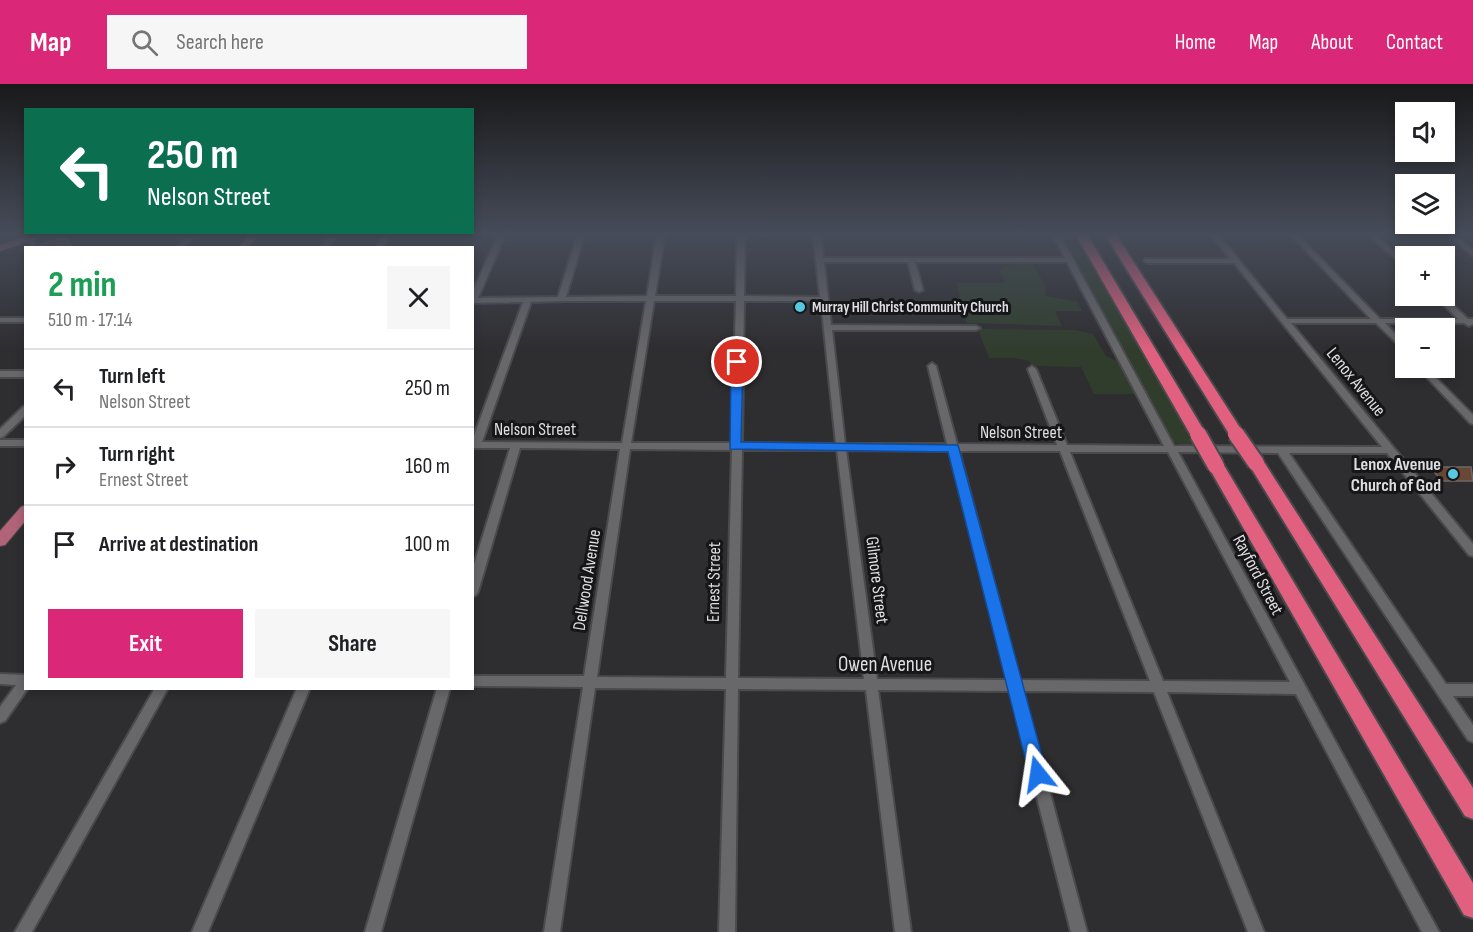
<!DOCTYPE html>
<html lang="en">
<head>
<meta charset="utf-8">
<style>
  body { margin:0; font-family:"Sofia Sans Condensed",sans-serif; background:#f6f6f6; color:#202124; height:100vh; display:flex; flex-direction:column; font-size:22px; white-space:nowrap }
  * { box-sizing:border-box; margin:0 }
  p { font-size:20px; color:#757577 }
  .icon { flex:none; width:33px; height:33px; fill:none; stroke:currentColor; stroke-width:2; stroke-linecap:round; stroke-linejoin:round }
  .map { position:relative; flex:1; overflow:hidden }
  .side { position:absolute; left:24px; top:162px; width:450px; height:444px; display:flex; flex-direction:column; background:#fff; border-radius:0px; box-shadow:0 3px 9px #0003 }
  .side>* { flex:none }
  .top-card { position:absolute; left:24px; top:24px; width:450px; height:126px; border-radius:0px; box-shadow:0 3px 9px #0003; background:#0b6e4f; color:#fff; overflow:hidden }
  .tools { position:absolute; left:1395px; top:18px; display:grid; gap:12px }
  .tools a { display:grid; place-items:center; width:60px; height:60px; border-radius:0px; background:#fff; box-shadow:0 3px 9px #0003; font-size:30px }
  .pin { position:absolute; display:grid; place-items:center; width:51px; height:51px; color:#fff; margin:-26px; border:3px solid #fff; border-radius:50%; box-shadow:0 2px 6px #0007 }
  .me { position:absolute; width:66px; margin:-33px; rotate:345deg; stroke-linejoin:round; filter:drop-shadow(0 0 4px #0008) }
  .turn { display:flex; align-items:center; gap:21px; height:126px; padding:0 24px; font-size:27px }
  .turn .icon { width:78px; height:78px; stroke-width:2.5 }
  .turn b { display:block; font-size:42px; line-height:51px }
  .round { display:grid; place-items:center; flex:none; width:63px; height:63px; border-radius:0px; background:#f6f6f6 }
  .head { display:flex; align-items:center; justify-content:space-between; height:102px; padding:0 24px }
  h1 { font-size:36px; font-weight:700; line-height:45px; color:#1e9e55 }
  .action { display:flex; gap:12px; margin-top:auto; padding:12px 24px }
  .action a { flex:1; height:69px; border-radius:0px; background:#db2777; color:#fff; font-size:24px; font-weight:700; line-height:69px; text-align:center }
  .action a+a { background:#f6f6f6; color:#202124 }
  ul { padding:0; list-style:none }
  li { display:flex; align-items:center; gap:18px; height:78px; padding:0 24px; border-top:2px solid #e0e0e0 }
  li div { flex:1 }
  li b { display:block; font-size:22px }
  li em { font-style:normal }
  header { display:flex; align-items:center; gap:36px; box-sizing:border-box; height:84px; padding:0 30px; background:#db2777; color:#fff }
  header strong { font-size:28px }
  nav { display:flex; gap:33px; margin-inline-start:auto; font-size:21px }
  .search { width:420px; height:54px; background:#f6f6f6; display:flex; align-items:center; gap:15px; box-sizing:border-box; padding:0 21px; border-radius:0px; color:#757577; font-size:22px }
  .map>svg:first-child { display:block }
  .green { fill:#303d2c }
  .building { fill:#684736; stroke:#6c6866; stroke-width:1.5 }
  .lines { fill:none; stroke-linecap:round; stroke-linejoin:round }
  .minor-casing { stroke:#4a494c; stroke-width:4 }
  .major-casing { stroke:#4a494c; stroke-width:2 }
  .highway-casing { stroke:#4a494c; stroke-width:4 }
  .minor { fill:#68686b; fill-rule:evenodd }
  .major { fill:#b16377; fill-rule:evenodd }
  .highway { fill:#e1607f; fill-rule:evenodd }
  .highway-bridge-casing { stroke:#4a494c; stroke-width:20; stroke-linecap:butt }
  .highway-bridge { stroke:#e1607f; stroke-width:16 }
  .route { fill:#1a73e8; stroke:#114b97; stroke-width:1.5 }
  .poi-dot { fill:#56c9e1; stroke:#161517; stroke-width:2 }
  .labels { text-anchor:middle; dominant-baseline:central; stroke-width:6; stroke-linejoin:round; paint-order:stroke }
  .far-poi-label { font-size:15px; font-weight:bold; fill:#dedde0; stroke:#161517; text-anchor:start }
  .street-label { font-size:18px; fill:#dedde0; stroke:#161517 }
  .poi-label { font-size:18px; font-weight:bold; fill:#dedde0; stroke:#161517; text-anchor:end }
  .near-street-label { font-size:21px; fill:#dedde0; stroke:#161517 }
</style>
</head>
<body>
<header>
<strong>Map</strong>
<div class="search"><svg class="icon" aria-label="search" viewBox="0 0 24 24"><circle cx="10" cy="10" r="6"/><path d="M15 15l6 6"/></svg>Search here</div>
<nav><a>Home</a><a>Map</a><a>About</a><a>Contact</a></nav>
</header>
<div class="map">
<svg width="1473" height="848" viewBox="0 0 1473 848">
  <rect width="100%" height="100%" fill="#2e2d30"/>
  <!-- green -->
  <g class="green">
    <path d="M 1058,149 L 1068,149 L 1101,194 L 1147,277 L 1197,357 L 1189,357 L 1198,358 L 1200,362 L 1183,362 L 1170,356 Z"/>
    <path d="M 1019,178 L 1032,178 L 1045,202 L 1046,212 L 1078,218 L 1082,227 L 1055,227 L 1062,242 L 967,239 L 956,199 L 1005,199 L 999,185 Z"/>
    <path d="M 978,245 L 1075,246 L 1093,250 L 1106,272 L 1119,278 L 1136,310 L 1094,310 L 1081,283 L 1034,282 C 1027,271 1002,275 989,274 Z"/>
  </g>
  <!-- building -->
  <g class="building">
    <path d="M 65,153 L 73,164 L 40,164 L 39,161 Z"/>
    <path d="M 1430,383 L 1471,383 L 1473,397 L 1442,397 Z"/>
  </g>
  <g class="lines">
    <defs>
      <g id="minor">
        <path d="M 22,149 L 29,149 L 38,164 L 31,164 Z"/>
        <path d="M 189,149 L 196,149 L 184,164 L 177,164 Z"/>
        <path d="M 331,149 L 338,149 L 329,164 L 322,164 Z"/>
        <path d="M 384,149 L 391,149 L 383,164 L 376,164 Z"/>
        <path d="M 499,149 L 506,149 L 478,214 L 558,213 L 578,149 L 585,149 L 566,213 L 647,212 L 657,149 L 665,149 L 655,212 L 736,212 L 737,149 L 745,149 L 744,212 L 820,213 L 813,149 L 821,149 L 823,174 L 1065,174 L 1052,149 L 1059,149 L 1174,362 L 1382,363 L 1234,179 L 1148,179 L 1144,177 L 1145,175 L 1230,175 L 1210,149 L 1217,149 L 1287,235 L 1371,235 L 1289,149 L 1296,149 L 1380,235 L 1458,235 L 1435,212 L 1443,212 L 1468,235 L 1473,235 L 1473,240 L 1469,242 L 1464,239 L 1385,239 L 1406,261 L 1406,268 L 1376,239 L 1291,239 L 1473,460 L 1473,472 L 1469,471 L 1387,369 L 1289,369 L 1446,600 L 1473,600 L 1473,612 L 1453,612 L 1473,641 L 1473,658 L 1468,656 L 1278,369 L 1178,368 L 1439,848 L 1422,848 L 1296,610 L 1167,608 L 1264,848 L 1248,848 L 1154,608 L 1023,607 L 1087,848 L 1071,848 L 1010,607 L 878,606 L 911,848 L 895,848 L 866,606 L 738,605 L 735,848 L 719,848 L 726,605 L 595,604 L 560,848 L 544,848 L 583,603 L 472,602 L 472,592 L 584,592 L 620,365 L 520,364 L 478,508 L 476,511 L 472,512 L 472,487 L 510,364 L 472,364 L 472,357 L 523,218 L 472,219 L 472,209 ZM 824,178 L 908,178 L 915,206 L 919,208 L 923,206 L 915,178 L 1067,178 L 1164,362 L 1067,361 L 1036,285 L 1032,282 L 1028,285 L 1057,361 L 957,360 L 936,282 L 932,279 L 928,282 L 947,360 L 845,360 L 832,246 L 976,246 L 980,244 L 976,242 L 831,241 ZM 564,217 L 646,217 L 622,359 L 482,358 L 531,218 ZM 654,217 L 736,217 L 732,359 L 631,359 ZM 744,217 L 821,217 L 836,360 L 742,359 ZM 630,365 L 732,366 L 726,594 L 597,593 ZM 742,366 L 837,366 L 864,595 L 738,594 ZM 846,366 L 949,367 L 1007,596 L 877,595 ZM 959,367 L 1060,367 L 1150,597 L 1020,596 ZM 1070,368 L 1168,368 L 1290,598 L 1163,597 Z"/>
        <path d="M 1366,149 L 1373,149 L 1406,178 L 1406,184 Z"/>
        <path d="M 1445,149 L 1453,149 L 1473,166 L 1473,172 Z"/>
        <rect x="0" y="234" width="26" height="4"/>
        <path d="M 1418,284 L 1426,284 L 1473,331 L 1473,340 L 1470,339 Z"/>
        <rect x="0" y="287" width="26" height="6"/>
        <path d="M 26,322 L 26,331 L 3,353 L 0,354 L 0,345 L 23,323 Z"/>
        <rect x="0" y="356" width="26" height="6"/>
        <path d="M 0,590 L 26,591 L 26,604 L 28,604 L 5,637 L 0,639 L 0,623 L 16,601 L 0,600 Z"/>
        <path d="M 155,604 L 168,604 L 32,848 L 15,848 Z"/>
        <path d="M 297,604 L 310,604 L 208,848 L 192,848 Z"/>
        <path d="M 437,604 L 450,604 L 381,848 L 365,848 Z"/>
      </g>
      <g id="major">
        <path d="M 39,149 L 53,149 L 0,167 L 0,161 Z"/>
        <path d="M 250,149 L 259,149 L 248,164 L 239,164 Z"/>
        <path d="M 26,421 L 26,436 L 5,461 L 0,462 L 0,447 L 21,423 Z"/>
      </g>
      <g id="highway">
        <path d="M 1075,149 L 1086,149 L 1206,350 L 1203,353 L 1198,355 L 1190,350 Z"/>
        <path d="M 1104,149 L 1115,149 L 1244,350 L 1241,353 L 1231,353 Z"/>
        <path d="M 1256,374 L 1262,375 L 1473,704 L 1473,735 L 1465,732 L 1248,379 Z"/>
        <path d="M 1216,377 L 1222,378 L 1473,799 L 1473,834 L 1464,831 L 1208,382 Z"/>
      </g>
    </defs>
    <!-- minor casing -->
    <use href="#minor" class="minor-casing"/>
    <!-- major casing -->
    <use href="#major" class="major-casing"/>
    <!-- highway casing -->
    <use href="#highway" class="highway-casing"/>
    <!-- minor -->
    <use href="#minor" class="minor"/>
    <!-- major -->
    <use href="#major" class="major"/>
    <!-- highway -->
    <use href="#highway" class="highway"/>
    <defs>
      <g id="highway-bridge">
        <path d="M 1198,350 L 1216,382"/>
        <path d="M 1236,350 L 1256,379"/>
      </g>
    </defs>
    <!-- highway-bridge casing -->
    <use href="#highway-bridge" class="highway-bridge-casing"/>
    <!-- highway-bridge -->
    <use href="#highway-bridge" class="highway-bridge"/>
  </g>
  <!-- sky -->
  <linearGradient id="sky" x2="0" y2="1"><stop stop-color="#19191a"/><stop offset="0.56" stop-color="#464c59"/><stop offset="1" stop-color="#464c59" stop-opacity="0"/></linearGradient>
  <rect width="1473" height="268" fill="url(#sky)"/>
  <!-- route -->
  <path class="route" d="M 737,274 L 743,278 L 741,358 L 958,361 L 1047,690 L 1044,696 L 1038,699 L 1032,696 L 1029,690 L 948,368 L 730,365 L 731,278 Z"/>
  <!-- markers -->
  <g class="poi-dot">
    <circle cx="800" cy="223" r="6"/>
    <circle cx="1453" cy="390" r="6"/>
  </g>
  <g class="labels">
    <!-- far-poi labels -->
    <g class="far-poi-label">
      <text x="812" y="223">Murray Hill Christ Community Church</text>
    </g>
    <!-- street labels -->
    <g class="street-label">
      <text transform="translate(1356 298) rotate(51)">Lenox Avenue</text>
      <text x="535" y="345">Nelson Street</text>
      <text x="1021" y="348">Nelson Street</text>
      <text transform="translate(1258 491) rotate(62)">Rayford Street</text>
      <text transform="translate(587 496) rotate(-81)">Dellwood Avenue</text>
      <text transform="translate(877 496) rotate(83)">Gilmore Street</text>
      <text transform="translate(714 498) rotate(-89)">Ernest Street</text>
    </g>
    <!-- poi labels -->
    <g class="poi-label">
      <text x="1441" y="380">Lenox Avenue<tspan x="1441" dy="21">Church of God</tspan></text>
    </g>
    <!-- near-street labels -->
    <g class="near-street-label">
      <text x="885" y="580">Owen Avenue</text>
    </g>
  </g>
</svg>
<div class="tools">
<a><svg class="icon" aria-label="sound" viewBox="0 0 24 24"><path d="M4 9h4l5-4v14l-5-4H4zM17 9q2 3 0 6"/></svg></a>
<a><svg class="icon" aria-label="layers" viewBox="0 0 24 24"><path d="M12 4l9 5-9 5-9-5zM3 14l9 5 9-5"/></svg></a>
<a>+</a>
<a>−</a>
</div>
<div class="pin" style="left:737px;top:278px;background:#d93025"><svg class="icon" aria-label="arrive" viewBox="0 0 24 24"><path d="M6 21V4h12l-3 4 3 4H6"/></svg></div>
<svg class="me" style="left:1038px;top:690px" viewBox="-20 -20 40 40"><path d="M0-17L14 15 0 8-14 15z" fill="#1a73e8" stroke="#fff" stroke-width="4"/></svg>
<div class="top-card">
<div class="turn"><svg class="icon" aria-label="left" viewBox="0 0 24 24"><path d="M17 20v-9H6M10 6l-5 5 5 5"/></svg><div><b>250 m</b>Nelson Street</div></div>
</div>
<section class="side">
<div class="head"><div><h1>2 min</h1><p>510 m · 17:14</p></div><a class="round"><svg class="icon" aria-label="close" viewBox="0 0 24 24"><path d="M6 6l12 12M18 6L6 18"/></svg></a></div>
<ul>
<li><svg class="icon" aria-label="left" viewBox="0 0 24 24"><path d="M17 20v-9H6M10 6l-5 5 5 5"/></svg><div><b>Turn left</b><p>Nelson Street</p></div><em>250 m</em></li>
<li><svg class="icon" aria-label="right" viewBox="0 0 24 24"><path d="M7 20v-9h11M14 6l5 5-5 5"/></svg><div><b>Turn right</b><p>Ernest Street</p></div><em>160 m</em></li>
<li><svg class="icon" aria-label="arrive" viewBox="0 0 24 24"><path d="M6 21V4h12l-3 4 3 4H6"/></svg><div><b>Arrive at destination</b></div><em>100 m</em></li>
</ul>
<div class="action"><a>Exit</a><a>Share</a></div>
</section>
</div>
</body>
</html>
